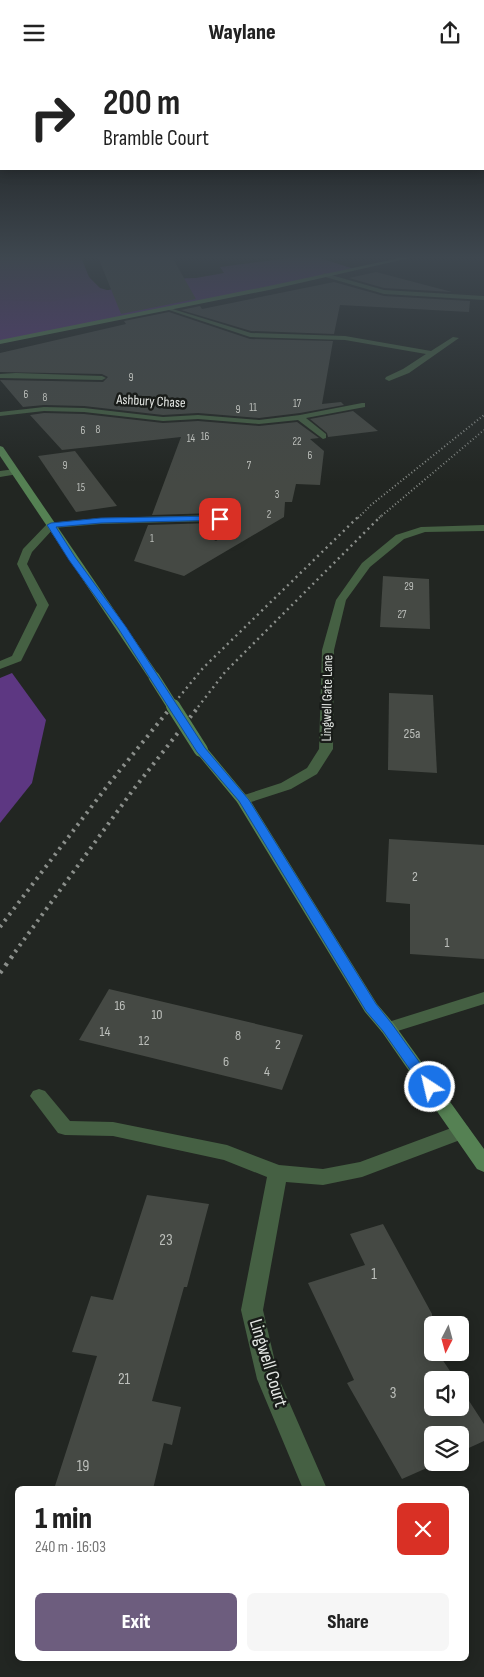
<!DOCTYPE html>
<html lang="en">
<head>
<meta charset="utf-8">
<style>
  body { margin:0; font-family:"Sofia Sans Condensed",sans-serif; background:#f6f6f6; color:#222; height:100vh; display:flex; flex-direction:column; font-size:19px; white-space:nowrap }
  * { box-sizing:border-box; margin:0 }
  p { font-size:16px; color:#767676 }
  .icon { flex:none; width:28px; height:28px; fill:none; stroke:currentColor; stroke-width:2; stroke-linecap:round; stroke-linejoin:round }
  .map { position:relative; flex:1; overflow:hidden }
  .details { position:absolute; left:15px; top:1421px; width:454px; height:175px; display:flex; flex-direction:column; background:#fff; border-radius:8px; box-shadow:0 2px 12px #0003 }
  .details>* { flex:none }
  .top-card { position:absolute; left:0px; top:0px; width:485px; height:105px; box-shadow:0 2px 12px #0003; background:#fff; color:#222; overflow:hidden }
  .needle { width:32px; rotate:186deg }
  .tools { position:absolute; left:424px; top:1251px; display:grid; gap:10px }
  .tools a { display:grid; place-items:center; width:45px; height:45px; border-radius:8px; background:#fff; box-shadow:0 2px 12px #0003; font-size:25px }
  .pin { position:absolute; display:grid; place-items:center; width:42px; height:42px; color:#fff; margin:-21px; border-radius:10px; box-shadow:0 2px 8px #0006 }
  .me { position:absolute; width:55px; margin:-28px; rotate:325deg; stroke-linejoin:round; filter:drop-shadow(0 0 4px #0008) }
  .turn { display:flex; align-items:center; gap:18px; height:105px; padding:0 20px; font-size:22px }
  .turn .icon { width:65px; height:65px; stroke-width:2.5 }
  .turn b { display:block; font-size:35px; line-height:42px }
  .round { display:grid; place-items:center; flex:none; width:52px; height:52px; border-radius:8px; background:#f6f6f6 }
  .head { display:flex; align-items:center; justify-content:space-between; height:85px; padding:0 20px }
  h1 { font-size:30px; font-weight:800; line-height:38px }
  .primary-button { display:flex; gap:10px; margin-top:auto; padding:10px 20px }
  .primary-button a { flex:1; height:58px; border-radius:8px; background:#6d5d7e; color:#fff; font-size:20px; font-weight:800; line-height:58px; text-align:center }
  .primary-button a+a { background:#f6f6f6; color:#222 }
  header { display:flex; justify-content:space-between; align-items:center; height:65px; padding:0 20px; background:#fff; font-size:22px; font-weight:800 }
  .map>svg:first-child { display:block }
  .green { fill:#5b387c }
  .forest { fill:#5d3782 }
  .building { fill:#454944 }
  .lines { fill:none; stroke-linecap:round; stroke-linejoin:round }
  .street { fill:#456043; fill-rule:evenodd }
  .secondary { fill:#558153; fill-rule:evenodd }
  .rail-far3 { stroke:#8b8f8b; stroke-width:2; stroke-dasharray:1 2.5; stroke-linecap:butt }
  .rail-far2 { stroke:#8b8f8b; stroke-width:2.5; stroke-dasharray:2 4; stroke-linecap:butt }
  .rail-far1 { stroke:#8b8f8b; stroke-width:4; stroke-dasharray:2.5 5; stroke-linecap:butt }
  .rail { stroke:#8b8f8b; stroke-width:4.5; stroke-dasharray:3 6; stroke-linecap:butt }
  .secondary-bridge-far1 { stroke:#558153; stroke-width:11 }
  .secondary-bridge { stroke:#558153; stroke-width:14 }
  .route { fill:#1a73e8; stroke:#114b97 }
  .labels { text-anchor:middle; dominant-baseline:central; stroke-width:5; stroke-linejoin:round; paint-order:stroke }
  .far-number-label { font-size:11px; fill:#bcbfbb }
  .far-street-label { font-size:14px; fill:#e3e6e3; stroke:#191c19 }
  .number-label { font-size:14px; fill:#bcbfbb }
  .near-number-label { font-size:16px; fill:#bcbfbb }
  .near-street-label { font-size:19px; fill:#e3e6e3; stroke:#191c19 }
</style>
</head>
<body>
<header><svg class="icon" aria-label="menu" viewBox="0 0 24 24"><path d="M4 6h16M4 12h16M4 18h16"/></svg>Waylane<svg class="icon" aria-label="share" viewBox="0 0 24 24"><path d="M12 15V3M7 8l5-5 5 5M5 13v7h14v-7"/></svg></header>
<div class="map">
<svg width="484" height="1612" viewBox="0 0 484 1612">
  <rect width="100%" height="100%" fill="#222622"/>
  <!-- green -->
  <path class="green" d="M 0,192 L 81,192 L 89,212 L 100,223 L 168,243 L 0,277 Z"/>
  <!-- forest -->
  <g class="forest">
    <path d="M 297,192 L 317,192 L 354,204 L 0,277 L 0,235 L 50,237 L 162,214 L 196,213 L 224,208 L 220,202 Z"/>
    <path d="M 12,608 L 46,655 L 32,718 L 0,758 L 0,613 Z"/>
  </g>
  <!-- building -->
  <g class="building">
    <path d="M 98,192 L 172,192 L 196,234 L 121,249 Z"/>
    <path d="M 376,207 L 452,227 L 384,223 L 349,213 Z"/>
    <path d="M 334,217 L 384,231 L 470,236 L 469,247 L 340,240 L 334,269 L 251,266 L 181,245 L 200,241 L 202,244 Z"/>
    <path d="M 169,247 L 250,274 L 333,276 L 322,339 L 341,337 L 344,340 L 300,348 L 259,353 L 198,348 L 163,350 L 84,341 L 44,340 L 23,342 L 0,315 L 103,317 L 108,312 L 102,309 L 0,307 L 0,288 L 126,259 L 124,256 Z"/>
    <path d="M 353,346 L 378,366 L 328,372 L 327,368 L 310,354 Z"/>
    <path d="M 44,348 L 84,349 L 163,358 L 198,356 L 259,361 L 297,357 L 319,373 L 310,374 L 324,386 L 320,420 L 296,419 L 292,437 L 285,437 L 284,452 L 184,511 L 134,496 L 148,460 L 212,458 L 208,472 L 216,476 L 222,472 L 227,454 L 235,440 L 229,435 L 224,436 L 216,448 L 152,450 L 181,372 L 62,385 L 30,350 Z"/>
    <path d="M 75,386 L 117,441 L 76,447 L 38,391 Z"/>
    <path d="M 383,511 L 429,514 L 430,564 L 380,562 Z"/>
    <path d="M 389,628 L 433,630 L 437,708 L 388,705 Z"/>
    <path d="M 389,774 L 484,780 L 484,894 L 410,889 L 410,839 L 386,837 Z"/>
    <path d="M 109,924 L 303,970 L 282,1025 L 79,975 Z"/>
    <path d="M 147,1130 L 209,1139 L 187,1222 L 184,1222 L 152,1336 L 181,1342 L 172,1380 L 164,1378 L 153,1424 L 54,1424 L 97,1291 L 72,1287 L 91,1231 L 113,1235 Z"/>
    <path d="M 383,1159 L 432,1249 L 432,1288 L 438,1288 L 456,1315 L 432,1315 L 432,1342 L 460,1342 L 460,1322 L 484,1359 L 484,1376 L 460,1387 L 460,1370 L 432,1370 L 432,1398 L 438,1398 L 402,1414 L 347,1318 L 354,1315 L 308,1218 L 365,1200 L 350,1169 Z"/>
  </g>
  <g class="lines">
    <!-- street -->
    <g class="street">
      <path d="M 324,208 L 384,225 L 484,231 L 484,235 L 384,229 L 322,211 Z"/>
      <path d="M 166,242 L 251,268 L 345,271 L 431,286 L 453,272 L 459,273 L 409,308 L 389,316 L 385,314 L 386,312 L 403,304 L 426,289 L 345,275 L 250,272 L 166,244 Z"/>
      <path d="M 16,308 L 102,311 L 106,313 L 102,315 L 0,313 L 0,309 Z"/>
      <path d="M 362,338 L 365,338 L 365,342 L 306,353 L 326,369 L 326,373 L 323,374 L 298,355 L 259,359 L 198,354 L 163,356 L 84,347 L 44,346 L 0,351 L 0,347 L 44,342 L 84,343 L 163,352 L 198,350 L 259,355 L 300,350 Z"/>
      <path d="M 15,404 L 18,405 L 18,409 L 0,412 L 0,406 Z"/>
      <path d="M 228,437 L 233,440 L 225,453 L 220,471 L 215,474 L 210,471 L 214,456 L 101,459 L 54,463 L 32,487 L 27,499 L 49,540 L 21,596 L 0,604 L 0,596 L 12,591 L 37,540 L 17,499 L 23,484 L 48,458 L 101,453 L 217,450 L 225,438 Z"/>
      <path d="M 484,460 L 484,466 L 425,467 L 404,474 L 370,502 L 346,535 L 334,585 L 333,684 L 317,709 L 291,724 L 248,738 L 238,738 L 236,735 L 238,732 L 281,718 L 307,703 L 319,684 L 322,585 L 336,535 L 362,498 L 396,470 L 421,462 Z"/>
      <path d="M 484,927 L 484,939 L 388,969 L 382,967 L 379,963 L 382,959 Z"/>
      <path d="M 39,1024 L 45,1026 L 70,1056 L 113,1057 L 227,1080 L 279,1100 L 323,1104 L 360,1097 L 454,1062 L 461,1060 L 468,1062 L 470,1067 L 468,1072 L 362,1112 L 323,1120 L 286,1117 L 263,1245 L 279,1314 L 327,1424 L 303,1424 L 257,1314 L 241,1245 L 267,1112 L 224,1095 L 113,1071 L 65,1070 L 58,1068 L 30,1031 L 33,1026 Z"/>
    </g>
    <!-- secondary -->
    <g class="secondary">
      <path d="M 404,192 L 414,192 L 269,225 L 0,279 L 0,275 L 269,221 Z"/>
      <path d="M 0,381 L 3,382 L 160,612 L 158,615 L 154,616 L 148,612 L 0,391 Z"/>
      <path d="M 201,681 L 206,682 L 250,735 L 377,939 L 394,959 L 484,1084 L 484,1107 L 477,1104 L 382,967 L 365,947 L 237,737 L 194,685 Z"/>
    </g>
    <!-- rail-far3 -->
    <g class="rail-far3">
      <path d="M 358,453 L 371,440 L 484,350"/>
      <path d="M 379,453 L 484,365"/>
    </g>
    <!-- rail-far2 -->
    <g class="rail-far2">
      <path d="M 171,642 L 203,603 L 359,451"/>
      <path d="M 198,642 L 225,607 L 381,451"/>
    </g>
    <!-- rail-far1 -->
    <g class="rail-far1">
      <path d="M 0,862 L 108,720 L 172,641"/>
      <path d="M 15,887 L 133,725 L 199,641"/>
    </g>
    <!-- rail -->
    <path class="rail" d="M 0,908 L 16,886"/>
    <!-- secondary-bridge-far1 -->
    <path class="secondary-bridge-far1" d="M 154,612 L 173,642"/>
    <!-- secondary-bridge -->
    <path class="secondary-bridge" d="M 173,641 L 201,685"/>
  </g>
  <!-- sky -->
  <linearGradient id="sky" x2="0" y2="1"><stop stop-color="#131513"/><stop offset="0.46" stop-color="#3e474f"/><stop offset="1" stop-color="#3e474f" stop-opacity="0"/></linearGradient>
  <rect width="484" height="418" fill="url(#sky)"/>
  <!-- route -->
  <path class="route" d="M 220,451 L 224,454 L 223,455 L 101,458 L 56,462 L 75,492 L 126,562 L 205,683 L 249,735 L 376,939 L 392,959 L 435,1019 L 437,1022 L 435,1026 L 430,1028 L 425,1026 L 383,966 L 366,946 L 239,736 L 197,687 L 118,563 L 69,495 L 47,460 L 51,458 L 101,453 Z"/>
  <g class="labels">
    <!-- far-number labels -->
    <g class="far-number-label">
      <text x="131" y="312">9</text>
      <text x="26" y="329">6</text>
      <text x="45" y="332">8</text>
      <text x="297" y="338">17</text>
      <text x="253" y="342">11</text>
      <text x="238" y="344">9</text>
      <text x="98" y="364">8</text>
      <text x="83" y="365">6</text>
      <text x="205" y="371">16</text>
      <text x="191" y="373">14</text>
      <text x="297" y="376">22</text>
      <text x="310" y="390">6</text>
      <text x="65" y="400">9</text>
      <text x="249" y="400">7</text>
      <text x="81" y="422">15</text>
      <text x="277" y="429">3</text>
      <text x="269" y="449">2</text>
      <text x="152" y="473">1</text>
      <text x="409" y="521">29</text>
      <text x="402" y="549">27</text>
    </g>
    <!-- far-street labels -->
    <g class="far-street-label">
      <text transform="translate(151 336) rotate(3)">Ashbury Chase</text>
      <text transform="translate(327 633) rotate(-89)">Lingwell Gate Lane</text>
    </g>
    <!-- number labels -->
    <g class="number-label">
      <text x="412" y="668">25a</text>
      <text x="415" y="811">2</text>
      <text x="447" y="877">1</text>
      <text x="120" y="940">16</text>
      <text x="157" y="949">10</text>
      <text x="105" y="966">14</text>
      <text x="238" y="970">8</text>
      <text x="144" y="975">12</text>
      <text x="278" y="979">2</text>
      <text x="226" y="996">6</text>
      <text x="267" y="1006">4</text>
    </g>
    <!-- near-number labels -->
    <g class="near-number-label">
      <text x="166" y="1175">23</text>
      <text x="374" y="1209">1</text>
      <text x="124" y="1314">21</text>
      <text x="393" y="1328">3</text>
      <text x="83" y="1401">19</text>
    </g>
    <!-- near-street labels -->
    <g class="near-street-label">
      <text transform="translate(268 1298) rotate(73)">Lingwell Court</text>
    </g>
  </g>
</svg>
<div class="tools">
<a><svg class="needle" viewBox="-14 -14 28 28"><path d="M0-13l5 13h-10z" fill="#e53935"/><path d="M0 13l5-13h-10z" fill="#767676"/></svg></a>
<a><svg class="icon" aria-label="sound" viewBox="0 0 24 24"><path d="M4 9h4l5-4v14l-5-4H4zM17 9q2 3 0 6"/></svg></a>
<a><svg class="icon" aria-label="layers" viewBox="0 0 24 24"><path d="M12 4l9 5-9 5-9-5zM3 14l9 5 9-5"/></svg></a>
</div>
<div class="pin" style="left:220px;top:454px;background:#d93025"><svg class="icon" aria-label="arrive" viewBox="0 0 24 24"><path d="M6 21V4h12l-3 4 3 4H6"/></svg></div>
<svg class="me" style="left:430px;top:1022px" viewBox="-20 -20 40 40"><circle r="17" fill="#1a73e8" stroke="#fff" stroke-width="3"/><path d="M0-11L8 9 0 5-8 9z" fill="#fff"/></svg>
<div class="top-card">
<div class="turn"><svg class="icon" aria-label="right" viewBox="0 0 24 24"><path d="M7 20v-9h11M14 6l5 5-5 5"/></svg><div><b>200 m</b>Bramble Court</div></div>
</div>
<section class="details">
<div class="head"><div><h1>1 min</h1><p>240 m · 16:03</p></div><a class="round" style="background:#d93025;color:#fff"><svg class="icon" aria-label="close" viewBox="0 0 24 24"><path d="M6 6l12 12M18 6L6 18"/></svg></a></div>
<div class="primary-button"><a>Exit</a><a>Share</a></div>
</section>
</div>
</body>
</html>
